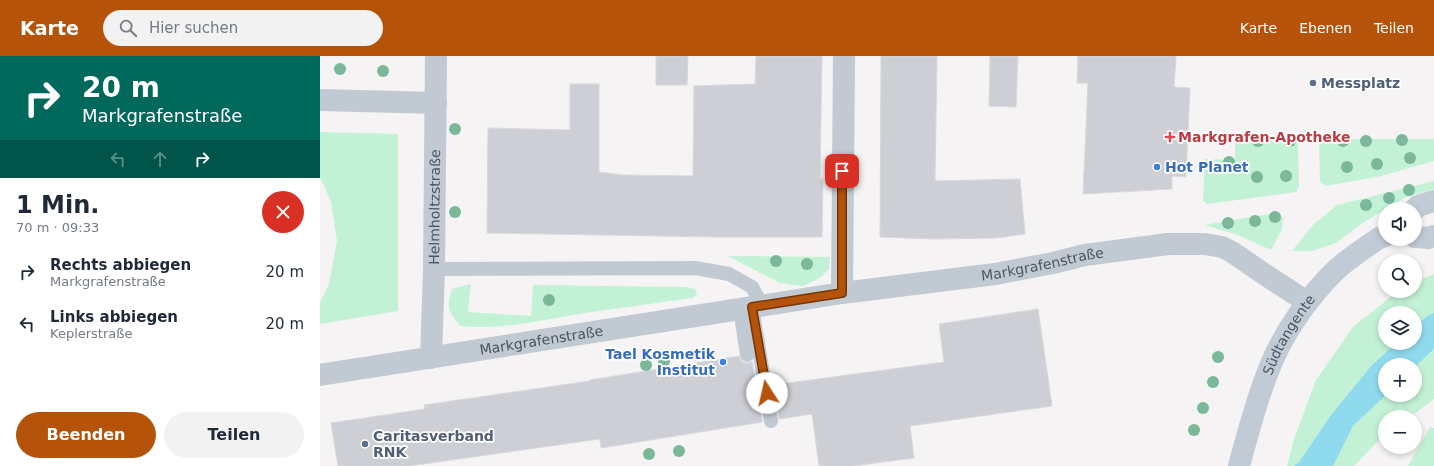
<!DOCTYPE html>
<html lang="de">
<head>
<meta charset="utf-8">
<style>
  body { margin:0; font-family:"DejaVu Sans",sans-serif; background:#f2f2f3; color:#1f2937; height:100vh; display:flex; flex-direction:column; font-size:15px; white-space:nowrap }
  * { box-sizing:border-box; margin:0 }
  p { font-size:13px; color:#747a83 }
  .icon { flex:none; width:22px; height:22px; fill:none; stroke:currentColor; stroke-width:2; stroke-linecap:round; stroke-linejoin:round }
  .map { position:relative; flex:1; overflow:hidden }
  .sheet { display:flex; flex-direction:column; background:#fff; width:320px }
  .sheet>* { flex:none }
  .guide { background:#00695c; color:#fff; overflow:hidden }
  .controls { position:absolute; left:1058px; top:146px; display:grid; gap:8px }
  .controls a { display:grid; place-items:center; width:44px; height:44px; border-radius:50%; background:#fff; box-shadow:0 2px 6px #0003; font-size:20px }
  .pin { position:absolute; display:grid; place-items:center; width:34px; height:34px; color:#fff; margin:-17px; border-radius:8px; box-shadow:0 2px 6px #0006 }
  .me { position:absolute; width:44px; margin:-22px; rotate:350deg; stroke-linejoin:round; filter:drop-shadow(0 0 3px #0008) }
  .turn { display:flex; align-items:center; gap:14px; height:84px; padding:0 16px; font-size:18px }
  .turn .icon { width:52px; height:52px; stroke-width:2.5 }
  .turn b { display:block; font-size:28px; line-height:34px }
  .lanes { display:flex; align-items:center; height:38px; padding:0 16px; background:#0003; justify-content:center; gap:20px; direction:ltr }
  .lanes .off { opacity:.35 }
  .round { display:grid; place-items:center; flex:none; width:42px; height:42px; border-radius:21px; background:#f2f2f3 }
  .overview { display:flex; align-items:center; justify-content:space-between; height:68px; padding:0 16px }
  h1 { font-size:24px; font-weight:700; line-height:30px }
  .action { display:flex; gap:8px; margin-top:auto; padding:8px 16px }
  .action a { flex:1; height:46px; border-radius:24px; background:#b45309; color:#fff; font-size:16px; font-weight:700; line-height:46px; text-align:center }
  .action a+a { background:#f2f2f3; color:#1f2937 }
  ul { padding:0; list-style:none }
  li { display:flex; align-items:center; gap:12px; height:52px; padding:0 16px }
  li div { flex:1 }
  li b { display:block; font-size:15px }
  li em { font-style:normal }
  header { display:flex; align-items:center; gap:24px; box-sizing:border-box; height:56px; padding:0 20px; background:#b45309; color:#fff }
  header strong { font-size:19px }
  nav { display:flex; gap:22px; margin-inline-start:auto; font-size:14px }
  .search { width:280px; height:36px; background:#f2f2f3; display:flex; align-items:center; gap:10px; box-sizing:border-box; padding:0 14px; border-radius:22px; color:#747a83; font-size:15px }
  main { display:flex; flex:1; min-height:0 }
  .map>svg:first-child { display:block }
  .green { fill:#c3f1d5 }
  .water { fill:#90daee }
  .building { fill:#cdcfd5; stroke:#d7d9de }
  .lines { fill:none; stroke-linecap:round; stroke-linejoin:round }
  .lane { stroke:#c1cad2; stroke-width:14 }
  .street { stroke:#c1cad2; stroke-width:22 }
  .secondary { stroke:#c1cbd6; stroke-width:22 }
  .tree { fill:#7bb799 }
  .route-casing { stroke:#753606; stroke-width:10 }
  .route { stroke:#b45309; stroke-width:7 }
  .service-dot { fill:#5c6f8a; stroke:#fff; stroke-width:1.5 }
  .health-dot { fill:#e0444e; stroke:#fff; stroke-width:1.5 }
  .shop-dot { fill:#3f7fe0; stroke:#fff; stroke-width:1.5 }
  .labels { text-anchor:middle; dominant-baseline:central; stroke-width:3.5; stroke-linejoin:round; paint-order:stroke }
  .service-label { font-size:14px; font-weight:bold; fill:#4e5e75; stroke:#fff; text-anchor:start }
  .health-label { font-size:14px; font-weight:bold; fill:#be3a42; stroke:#fff; text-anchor:start }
  .shop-label { font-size:14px; font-weight:bold; fill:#366cbe; stroke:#fff; text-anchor:start }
  .street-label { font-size:14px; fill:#4a5661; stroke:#fff }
</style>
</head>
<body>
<header>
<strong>Karte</strong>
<div class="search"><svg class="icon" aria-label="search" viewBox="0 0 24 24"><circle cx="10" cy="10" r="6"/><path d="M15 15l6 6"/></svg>Hier suchen</div>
<nav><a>Karte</a><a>Ebenen</a><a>Teilen</a></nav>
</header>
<main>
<section class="sheet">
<div class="guide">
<div class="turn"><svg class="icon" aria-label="right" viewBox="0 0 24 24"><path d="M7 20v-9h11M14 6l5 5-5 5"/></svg><div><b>20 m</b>Markgrafenstraße</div></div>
<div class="lanes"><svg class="icon off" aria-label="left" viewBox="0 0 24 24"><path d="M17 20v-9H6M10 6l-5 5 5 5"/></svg><svg class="icon off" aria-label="ahead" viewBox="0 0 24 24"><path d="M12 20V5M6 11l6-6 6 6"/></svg><svg class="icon" aria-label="right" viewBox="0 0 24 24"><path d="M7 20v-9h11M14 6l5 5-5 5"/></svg></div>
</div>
<div class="overview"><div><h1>1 Min.</h1><p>70 m · 09:33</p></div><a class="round" style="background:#d93025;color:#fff"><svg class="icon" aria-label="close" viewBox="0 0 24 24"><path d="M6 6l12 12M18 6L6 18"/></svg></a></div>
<ul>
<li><svg class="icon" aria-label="right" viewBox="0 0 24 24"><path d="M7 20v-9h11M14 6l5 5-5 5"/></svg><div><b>Rechts abbiegen</b><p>Markgrafenstraße</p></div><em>20 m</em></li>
<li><svg class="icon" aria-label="left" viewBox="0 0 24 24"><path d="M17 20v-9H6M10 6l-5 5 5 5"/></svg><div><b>Links abbiegen</b><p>Keplerstraße</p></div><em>20 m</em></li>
</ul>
<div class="action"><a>Beenden</a><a>Teilen</a></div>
</section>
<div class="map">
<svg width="1114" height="410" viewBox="0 0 1114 410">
  <rect width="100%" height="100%" fill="#f5f3f3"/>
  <!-- green -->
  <g class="green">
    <path d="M 0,76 L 78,78 L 78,255 L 0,268 L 0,246 L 9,228 L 17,185 L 11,146 L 0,121 Z"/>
    <path d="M 915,83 L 978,85 L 979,130 L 976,136 L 887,148 L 883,144 L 885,103 L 915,104 Z"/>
    <path d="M 999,83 L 1114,83 L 1114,105 L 1061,120 L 1006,130 L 1000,126 Z"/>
    <path d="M 1114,125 L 1114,133 L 1084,142 L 1041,168 L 1016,187 L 992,195 L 972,195 L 994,168 L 1017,149 Z"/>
    <path d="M 955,157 L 963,162 L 962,173 L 951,194 L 918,179 L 885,169 Z"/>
    <path d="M 408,200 L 510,201 L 509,213 L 500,222 L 483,230 L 460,227 Z"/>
    <path d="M 1114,218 L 1114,257 L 1107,260 L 1095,271 L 1095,257 L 1065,257 L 1065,287 L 1076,287 L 1051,310 L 1011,359 L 979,406 L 974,410 L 967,410 L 974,383 L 996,324 L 1033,271 L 1078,235 L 1095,235 L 1095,226 Z"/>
    <path d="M 151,228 L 148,256 L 211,260 L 213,229 L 366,231 L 375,233 L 377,239 L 372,242 C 339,247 305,251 272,256 C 229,262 184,275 141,270 C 128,256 126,251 132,233 Z"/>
    <path d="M 1114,293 L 1114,343 L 1090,361 L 1065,361 L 1065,380 L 1055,388 L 1034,410 L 1013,410 L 1033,370 L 1066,339 L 1095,339 L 1095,311 Z"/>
    <path d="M 1110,371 L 1114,372 L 1114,410 L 1088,410 Z"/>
  </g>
  <!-- water -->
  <path class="water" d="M 1114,257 L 1114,293 L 1095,311 L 1095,309 L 1065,309 L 1065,339 L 1066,339 L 1033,370 L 1013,410 L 974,410 L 979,406 L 1011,359 L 1051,310 L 1076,287 L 1095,287 L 1095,271 L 1107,260 Z"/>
  <!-- building -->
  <g class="building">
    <path d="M 336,0 L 368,0 L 367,29 L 336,29 Z"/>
    <path d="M 436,0 L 502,0 L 500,123 L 503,123 L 502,181 L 396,181 L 167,177 L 168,72 L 250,74 L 250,28 L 279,28 L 279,116 L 303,119 L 373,120 L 374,30 L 435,28 Z"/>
    <path d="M 561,0 L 617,0 L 615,125 L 700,123 L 705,178 L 677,182 L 615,183 L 560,181 Z"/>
    <path d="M 670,0 L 698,0 L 696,51 L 669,50 Z"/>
    <path d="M 758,0 L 856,0 L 854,31 L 870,32 L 866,121 L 852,120 L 852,133 L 763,138 L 768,27 L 757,27 Z"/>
    <path d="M 718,253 L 732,350 L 590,370 L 594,402 L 533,410 L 499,410 L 492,358 L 459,363 L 454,329 L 624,306 L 619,268 Z"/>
    <path d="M 419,300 L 421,305 L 424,307 L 429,307 L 432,305 L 442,366 L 281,392 L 280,383 L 89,410 L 18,410 L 11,367 L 105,353 L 104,349 L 270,325 L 270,324 Z"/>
  </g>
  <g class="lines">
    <!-- lane -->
    <g class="lane">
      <path d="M 114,213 L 375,212 L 409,218 L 432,231 L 442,249"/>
      <path d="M 432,251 L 451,365"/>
      <path d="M 420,253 L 427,299"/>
    </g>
    <!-- street -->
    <g class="street">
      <path d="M 0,44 L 116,47"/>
      <path d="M 522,237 L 524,0"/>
      <path id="s1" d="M 111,302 L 114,213 L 116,0"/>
      <path id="s2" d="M 0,319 L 522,237 L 675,218 L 733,207 L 765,199 L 848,188 L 885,188 L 902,191 L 912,196 L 944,218 L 987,246"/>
    </g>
    <!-- secondary -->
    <g class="secondary">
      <path d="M 1095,153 L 1098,150 L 1114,145"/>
      <path d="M 1095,181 L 1108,182 L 1114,180"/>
      <path id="s3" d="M 919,410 C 928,377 936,345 949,313 C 962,279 989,240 1015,215 C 1027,203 1045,192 1059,182 L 1065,180"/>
    </g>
  </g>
  <!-- trees -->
  <g class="tree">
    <circle cx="20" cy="13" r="6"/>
    <circle cx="63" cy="15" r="6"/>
    <circle cx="135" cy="73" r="6"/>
    <circle cx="1082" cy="84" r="6"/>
    <circle cx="938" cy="85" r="6"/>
    <circle cx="970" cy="85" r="6"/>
    <circle cx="1023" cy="85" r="6"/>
    <circle cx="1046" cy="85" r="6"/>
    <circle cx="1090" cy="102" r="6"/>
    <circle cx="909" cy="106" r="6"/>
    <circle cx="1057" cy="108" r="6"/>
    <circle cx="1027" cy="111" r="6"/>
    <circle cx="966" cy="120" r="6"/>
    <circle cx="937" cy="121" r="6"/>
    <circle cx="1089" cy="134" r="6"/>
    <circle cx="1069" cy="142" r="6"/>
    <circle cx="1046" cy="149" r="6"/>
    <circle cx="135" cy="156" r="6"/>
    <circle cx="955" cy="161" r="6"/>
    <circle cx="935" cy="165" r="6"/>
    <circle cx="908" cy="167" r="6"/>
    <circle cx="456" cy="205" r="6"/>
    <circle cx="487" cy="208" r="6"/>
    <circle cx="229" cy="244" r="6"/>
    <circle cx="898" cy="301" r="6"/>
    <circle cx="344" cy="305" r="6"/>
    <circle cx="326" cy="309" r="6"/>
    <circle cx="893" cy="326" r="6"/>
    <circle cx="883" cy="352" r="6"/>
    <circle cx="874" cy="374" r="6"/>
    <circle cx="359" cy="395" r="6"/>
    <circle cx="329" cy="398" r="6"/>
  </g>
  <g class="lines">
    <defs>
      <path id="route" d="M 447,337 L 432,251 L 522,237 L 522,115"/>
    </defs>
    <!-- route casing -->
    <use href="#route" class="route-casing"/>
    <!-- route -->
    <use href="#route" class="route"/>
  </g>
  <!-- markers -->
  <g class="service-dot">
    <circle cx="993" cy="27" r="4"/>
    <circle cx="45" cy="388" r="4"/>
  </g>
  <path class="health-dot" d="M848 75h4v4h4v4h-4v4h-4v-4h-4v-4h4z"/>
  <g class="shop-dot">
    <circle cx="837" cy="111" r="4"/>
    <circle cx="403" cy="306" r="4"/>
  </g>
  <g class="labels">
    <!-- service labels -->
    <g class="service-label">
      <text x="1001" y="27">Messplatz</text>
      <text x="53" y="380">Caritasverband<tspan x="53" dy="16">RNK</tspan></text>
    </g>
    <!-- health labels -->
    <g class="health-label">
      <text x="858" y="81">Markgrafen-Apotheke</text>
    </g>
    <!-- shop labels -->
    <g class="shop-label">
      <text x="845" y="111">Hot Planet</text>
      <text x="395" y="298" text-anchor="end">Tael Kosmetik<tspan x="395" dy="16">Institut</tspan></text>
    </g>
    <!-- street labels -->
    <g class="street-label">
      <text stroke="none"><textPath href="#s1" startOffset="151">Helmholtzstraße</textPath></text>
      <text stroke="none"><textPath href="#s2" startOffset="731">Markgrafenstraße</textPath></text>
      <text stroke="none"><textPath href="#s3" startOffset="141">Südtangente</textPath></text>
      <text stroke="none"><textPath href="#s2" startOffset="224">Markgrafenstraße</textPath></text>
    </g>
  </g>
</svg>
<div class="controls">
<a><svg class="icon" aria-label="sound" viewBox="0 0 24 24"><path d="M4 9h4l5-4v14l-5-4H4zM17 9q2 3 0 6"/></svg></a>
<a><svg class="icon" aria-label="search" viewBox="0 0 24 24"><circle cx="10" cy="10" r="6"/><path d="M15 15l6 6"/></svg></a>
<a><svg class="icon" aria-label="layers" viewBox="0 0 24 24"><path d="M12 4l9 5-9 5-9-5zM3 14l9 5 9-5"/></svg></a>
<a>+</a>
<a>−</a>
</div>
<div class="pin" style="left:522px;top:115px;background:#d93025"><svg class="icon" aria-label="arrive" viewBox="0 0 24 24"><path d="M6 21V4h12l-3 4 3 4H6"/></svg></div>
<svg class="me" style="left:447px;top:337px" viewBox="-20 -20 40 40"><circle r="19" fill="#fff"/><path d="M0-13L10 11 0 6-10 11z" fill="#b45309"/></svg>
</div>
</main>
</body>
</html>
